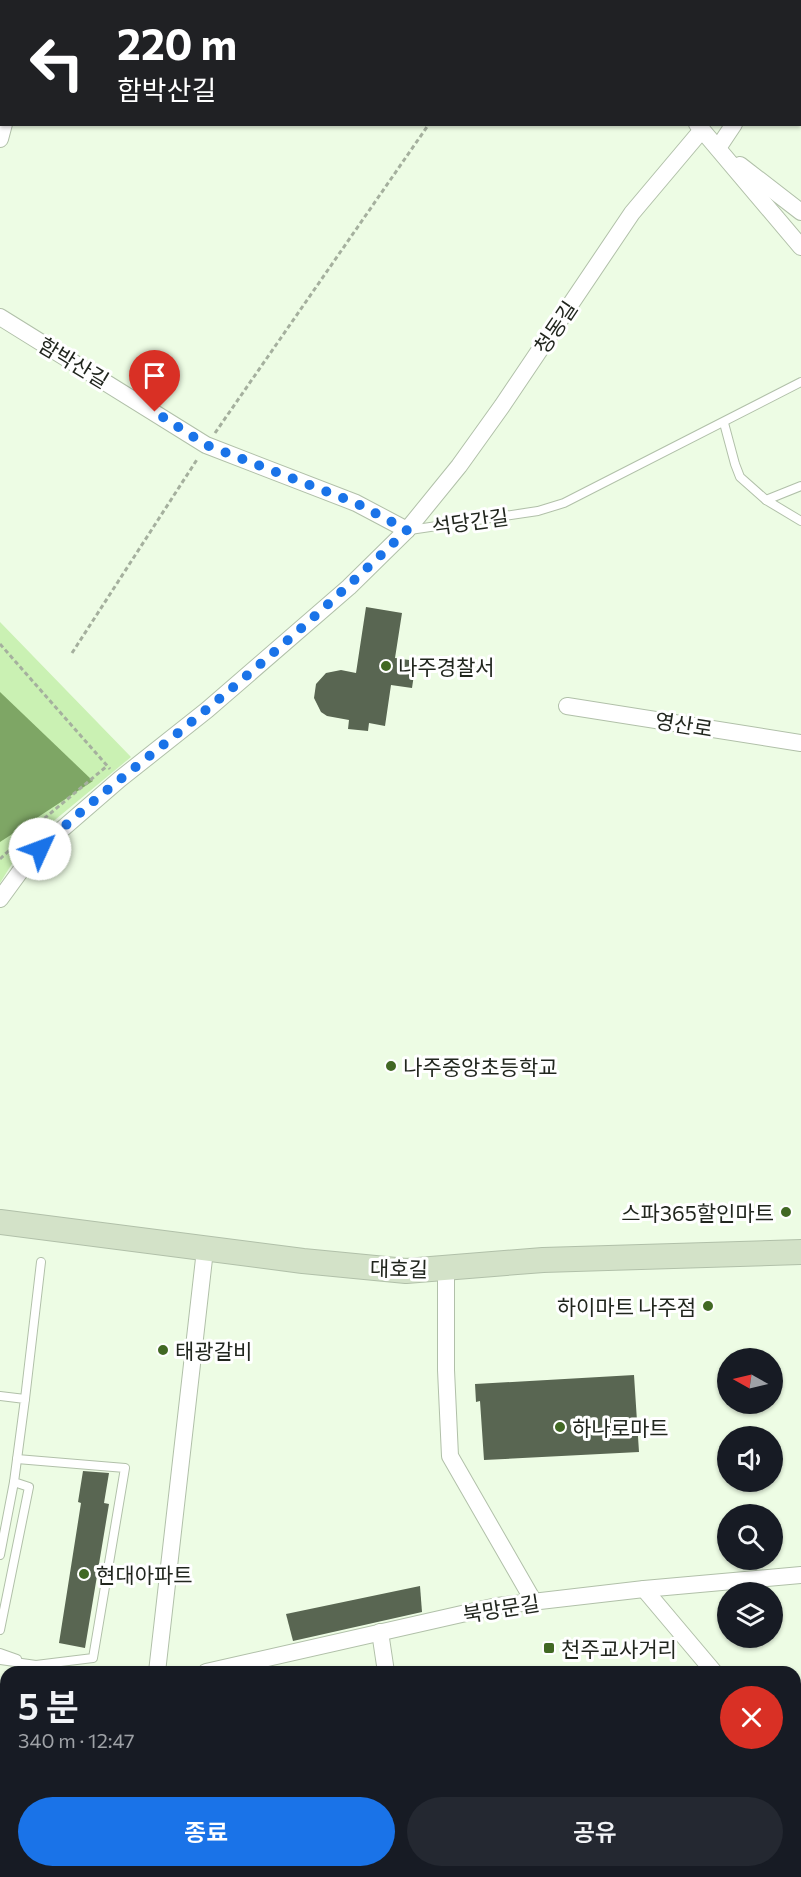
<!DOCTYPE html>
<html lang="ko">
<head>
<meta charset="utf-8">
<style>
  body { margin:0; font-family:Commissioner,"Noto Sans KR",sans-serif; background:#242831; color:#f1f3f6; height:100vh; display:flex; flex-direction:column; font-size:22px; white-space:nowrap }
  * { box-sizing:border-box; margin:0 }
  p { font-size:20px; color:#9ea1a6 }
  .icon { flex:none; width:33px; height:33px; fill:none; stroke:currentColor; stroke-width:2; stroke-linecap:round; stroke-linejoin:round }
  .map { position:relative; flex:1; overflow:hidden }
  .side { position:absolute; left:0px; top:1666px; width:801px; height:212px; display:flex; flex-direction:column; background:#171b24; border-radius:18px 18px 0 0; box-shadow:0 2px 4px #0004 }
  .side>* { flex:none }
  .guide { position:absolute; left:0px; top:0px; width:801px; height:126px; box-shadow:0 2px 4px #0004; background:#202124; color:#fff; overflow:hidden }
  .needle { width:39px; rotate:278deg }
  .tools { position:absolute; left:717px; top:1348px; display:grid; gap:12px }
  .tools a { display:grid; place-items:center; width:66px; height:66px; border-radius:50%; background:#171b24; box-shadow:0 2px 4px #0004; font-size:30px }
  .pin { position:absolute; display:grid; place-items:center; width:51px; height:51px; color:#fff; margin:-62px -26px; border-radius:50% 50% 50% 0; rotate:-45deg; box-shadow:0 0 6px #0007 }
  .pin .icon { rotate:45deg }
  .me { position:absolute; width:66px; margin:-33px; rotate:47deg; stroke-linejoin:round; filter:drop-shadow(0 0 4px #0008) }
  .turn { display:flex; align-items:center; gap:21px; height:126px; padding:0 18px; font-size:27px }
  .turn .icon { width:78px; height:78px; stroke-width:2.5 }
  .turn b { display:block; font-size:42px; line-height:51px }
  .round { display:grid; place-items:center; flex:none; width:63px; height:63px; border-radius:32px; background:#242831 }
  .headline { display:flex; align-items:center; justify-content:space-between; height:102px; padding:0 18px }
  h1 { font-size:36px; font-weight:600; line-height:45px }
  .action { display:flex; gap:12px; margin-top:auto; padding:12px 18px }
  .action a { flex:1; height:69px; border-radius:36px; background:#1a73e8; color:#fff; font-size:24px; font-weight:600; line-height:69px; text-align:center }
  .action a+a { background:#242831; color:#f1f3f6 }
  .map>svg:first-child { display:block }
  .green { fill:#caf1b3 }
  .water { fill:#7ea665 }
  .building { fill:#596652 }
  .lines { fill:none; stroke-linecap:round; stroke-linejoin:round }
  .lane-casing { stroke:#b1c0a9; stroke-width:10 }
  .street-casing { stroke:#b1c0a9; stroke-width:18 }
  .secondary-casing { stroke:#b1c0a9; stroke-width:26 }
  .primary-casing { stroke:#517339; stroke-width:28 }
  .path { stroke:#a5b09e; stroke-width:3; stroke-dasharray:4.5 3; stroke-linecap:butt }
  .lane { stroke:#fff; stroke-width:8 }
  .street { stroke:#fff; stroke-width:16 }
  .secondary { stroke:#d3e2c8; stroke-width:24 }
  .primary { stroke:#a6c491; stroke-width:27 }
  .route { stroke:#1a73e8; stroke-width:10; stroke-dasharray:0 18 }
  .poi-dot { fill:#416823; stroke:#fff; stroke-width:2 }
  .labels { text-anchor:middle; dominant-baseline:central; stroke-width:6; stroke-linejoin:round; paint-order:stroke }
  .street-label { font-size:21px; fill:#21261e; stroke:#fff }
  .poi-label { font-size:21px; fill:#21261e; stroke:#fff; text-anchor:start }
</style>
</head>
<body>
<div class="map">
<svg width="801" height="1877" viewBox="0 0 801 1877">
  <rect width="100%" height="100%" fill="#edfce4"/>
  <!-- green -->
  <path class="green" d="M 0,622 L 131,757 L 50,824 L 15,859 L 0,883 Z"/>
  <!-- water -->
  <path class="water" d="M 0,692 L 93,781 L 0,842 Z"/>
  <!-- building -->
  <g class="building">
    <path d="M 366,607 L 402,613 L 395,658 L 416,661 L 412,688 L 391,685 L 385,726 L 369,723 L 368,731 L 348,729 L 349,720 L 327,716 L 321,712 L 314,698 L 316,684 L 326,673 L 341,670 L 356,673 Z"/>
    <path d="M 634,1375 L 639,1452 L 484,1460 L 480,1401 L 476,1402 L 475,1384 Z"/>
    <path d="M 83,1471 L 109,1473 L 104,1503 L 109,1504 L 85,1648 L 59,1643 L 81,1503 L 78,1502 Z"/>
    <path d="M 420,1586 L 422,1612 L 293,1641 L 286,1614 Z"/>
  </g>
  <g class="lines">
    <defs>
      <g id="lane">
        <path d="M 724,423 L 735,464 L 740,477 L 766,500"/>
        <path d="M 801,486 L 766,500 L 801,521"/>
        <path d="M 410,530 L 538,511 L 564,503 L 801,382"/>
        <path d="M 0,1396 L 25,1399 L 14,1482 L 29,1487 L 0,1630"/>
        <path d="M 25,1399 L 41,1262"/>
        <path d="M 0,1555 L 14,1482"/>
        <path d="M 0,1653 L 17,1659"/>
        <path d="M 0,1660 L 36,1665 L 93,1658 L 125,1468 L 17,1459"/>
      </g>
      <g id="street">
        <path d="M 619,0 L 620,2"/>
        <path d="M 36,2 L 36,0"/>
        <path d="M 800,23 L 801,21"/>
        <path d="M 697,124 L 801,247"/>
        <path d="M 0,139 L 4,124"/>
        <path d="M 718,148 L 734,124"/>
        <path d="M 740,165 L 801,212"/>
        <path d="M 0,317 L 206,445 L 356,503 L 407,530"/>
        <path d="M 567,706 L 801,743"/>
        <path d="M 0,899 L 27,862 L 53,837 L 120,779 L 207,710 L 349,587 L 407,530 L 459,466 L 502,406 L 632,213 L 701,131"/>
        <path d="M 446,1268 L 446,1370 L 450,1456 L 534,1602"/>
        <path d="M 644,1589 L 714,1672"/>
        <path d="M 380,1632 L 386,1672"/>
        <path d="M 157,1672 L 205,1250"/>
        <path d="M 206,1672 L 497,1606 L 644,1589 L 801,1575"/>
        <path d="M 0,1708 L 6,1707"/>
        <path d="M 795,1820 L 801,1834"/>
        <path d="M 365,1872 L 366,1877"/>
        <path d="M 143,1877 L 145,1872"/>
      </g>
      <path id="secondary" d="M 0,1222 L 303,1261 L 406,1271 L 543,1260 L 801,1252"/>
      <g id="primary">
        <path d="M 0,1722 L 6,1724"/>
        <path d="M 0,1744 L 6,1746"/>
        <path d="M 205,1872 L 211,1877"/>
        <path d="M 235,1872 L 241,1877"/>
      </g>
    </defs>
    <!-- lane casing -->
    <use href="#lane" class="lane-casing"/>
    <!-- street casing -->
    <use href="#street" class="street-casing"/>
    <!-- secondary casing -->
    <use href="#secondary" class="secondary-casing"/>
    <!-- primary casing -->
    <use href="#primary" class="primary-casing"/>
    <!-- path -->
    <g class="path">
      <path d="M 515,2 L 516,0"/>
      <path d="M 215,433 L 429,124"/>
      <path d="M 0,644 L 110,769"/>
      <path d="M 72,653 L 198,458"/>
      <path d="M 0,859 L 34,827 L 107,766"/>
    </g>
    <!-- lane -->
    <use href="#lane" class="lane"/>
    <!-- street -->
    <use href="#street" class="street"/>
    <!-- secondary -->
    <use href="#secondary" class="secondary"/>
    <!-- primary -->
    <use href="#primary" class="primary"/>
  </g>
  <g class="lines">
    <!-- route -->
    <path class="route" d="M 40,849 C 92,799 151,756 207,709 C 276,652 343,592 407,530 L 356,503 L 206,445 L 155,412"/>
  </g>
  <!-- markers -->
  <g class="poi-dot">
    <circle cx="386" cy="666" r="6"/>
    <circle cx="391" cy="1066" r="6"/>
    <circle cx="786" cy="1212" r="6"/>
    <circle cx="708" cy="1306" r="6"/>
    <circle cx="163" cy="1350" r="6"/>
    <circle cx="560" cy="1427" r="6"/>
    <circle cx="84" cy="1574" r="6"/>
    <rect x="543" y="1642" width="12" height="12" rx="3"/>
  </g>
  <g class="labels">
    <!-- street labels -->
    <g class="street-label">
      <text transform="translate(555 327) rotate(-56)">청동길</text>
      <text transform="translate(74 362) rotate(31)">함박산길</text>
      <text transform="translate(470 521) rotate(-8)">석당간길</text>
      <text transform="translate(684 724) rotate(9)">영산로</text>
      <text transform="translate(399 1268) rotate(1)">대호길</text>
      <text transform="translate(501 1608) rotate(-9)">북망문길</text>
    </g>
    <!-- poi labels -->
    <g class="poi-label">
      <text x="398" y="666">나주경찰서</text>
      <text x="403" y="1066">나주중앙초등학교</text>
      <text x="774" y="1212" text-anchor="end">스파365할인마트</text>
      <text x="696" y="1306" text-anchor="end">하이마트 나주점</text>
      <text x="175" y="1350">태광갈비</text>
      <text x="572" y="1427">하나로마트</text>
      <text x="96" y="1574">현대아파트</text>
      <text x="561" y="1648">천주교사거리</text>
    </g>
  </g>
</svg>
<div class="tools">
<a><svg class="needle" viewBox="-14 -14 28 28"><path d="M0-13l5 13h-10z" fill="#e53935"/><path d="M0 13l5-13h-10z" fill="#9ea1a6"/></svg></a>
<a><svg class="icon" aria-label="sound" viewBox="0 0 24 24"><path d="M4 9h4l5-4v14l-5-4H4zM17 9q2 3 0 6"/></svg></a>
<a><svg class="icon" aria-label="search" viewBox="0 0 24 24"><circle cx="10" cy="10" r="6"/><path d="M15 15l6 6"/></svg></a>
<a><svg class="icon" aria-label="layers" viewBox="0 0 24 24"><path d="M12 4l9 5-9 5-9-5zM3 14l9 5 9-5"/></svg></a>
</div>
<div class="pin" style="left:155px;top:412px;background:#d93025"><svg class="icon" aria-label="arrive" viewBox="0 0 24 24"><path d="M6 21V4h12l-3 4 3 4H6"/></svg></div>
<svg class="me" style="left:40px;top:849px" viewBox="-20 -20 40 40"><circle r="19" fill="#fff"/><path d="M0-13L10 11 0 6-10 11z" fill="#1a73e8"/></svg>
<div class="guide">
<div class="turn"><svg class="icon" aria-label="left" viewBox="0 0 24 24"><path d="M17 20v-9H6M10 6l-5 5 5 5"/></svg><div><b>220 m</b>함박산길</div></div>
</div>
<section class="side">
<div class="headline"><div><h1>5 분</h1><p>340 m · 12:47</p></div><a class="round" style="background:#d93025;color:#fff"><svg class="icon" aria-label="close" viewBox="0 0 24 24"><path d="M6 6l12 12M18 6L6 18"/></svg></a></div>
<div class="action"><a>종료</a><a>공유</a></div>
</section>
</div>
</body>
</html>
